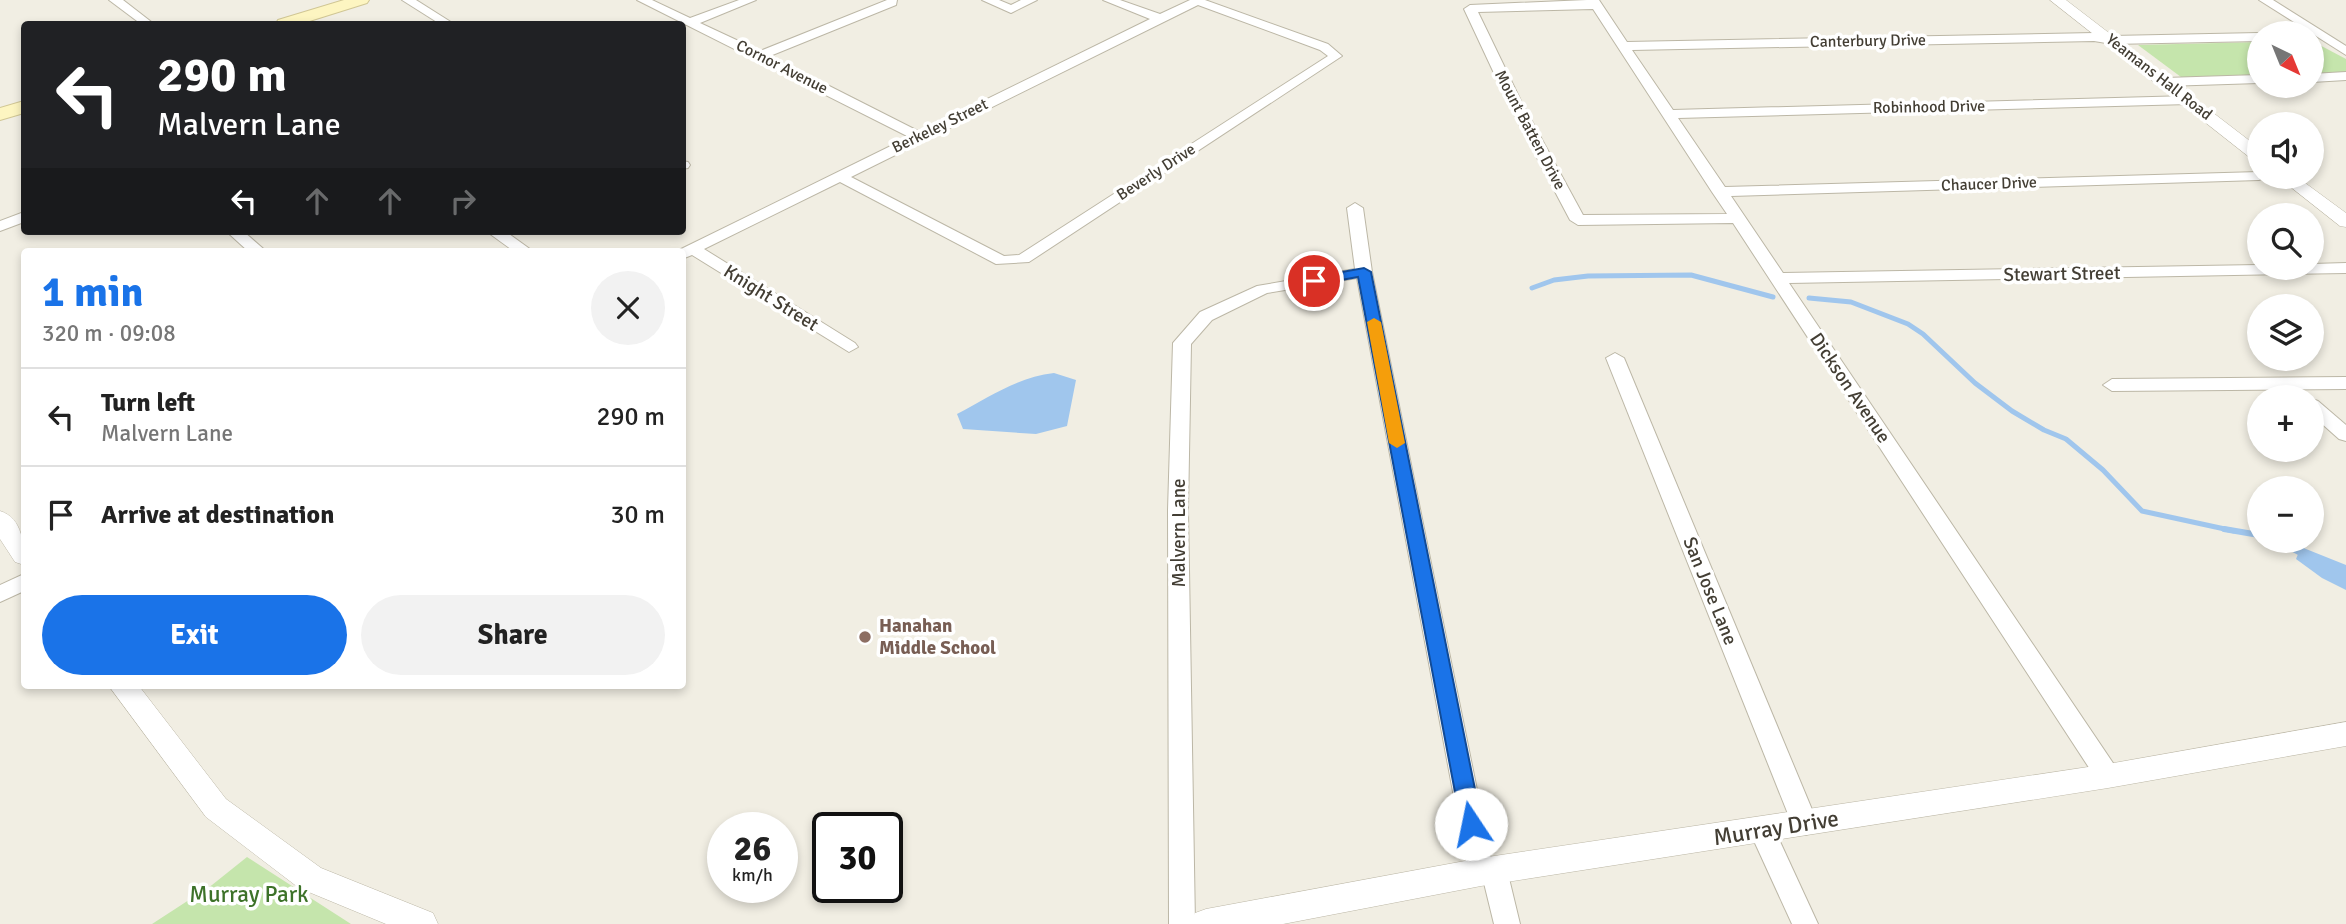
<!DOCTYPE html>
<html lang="en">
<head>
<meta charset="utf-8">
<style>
  body { margin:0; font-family:Signika,sans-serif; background:#f2f2f2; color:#222; height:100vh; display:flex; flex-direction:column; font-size:26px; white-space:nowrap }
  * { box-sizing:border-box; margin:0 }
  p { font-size:23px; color:#767676 }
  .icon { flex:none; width:38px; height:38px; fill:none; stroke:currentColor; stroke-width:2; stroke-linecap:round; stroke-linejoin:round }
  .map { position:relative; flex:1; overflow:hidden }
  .drawer { position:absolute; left:21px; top:248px; width:665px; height:441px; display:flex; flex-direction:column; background:#fff; border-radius:7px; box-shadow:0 4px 10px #0003 }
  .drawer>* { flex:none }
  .top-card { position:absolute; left:21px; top:21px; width:665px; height:214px; border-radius:7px; box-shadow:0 4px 10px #0003; background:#202124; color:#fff; overflow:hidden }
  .needle { width:46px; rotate:137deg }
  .buttons { position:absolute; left:2247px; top:21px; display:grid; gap:14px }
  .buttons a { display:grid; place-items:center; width:77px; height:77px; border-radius:50%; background:#fff; box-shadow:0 4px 10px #0003; font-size:35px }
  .speed { position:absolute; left:707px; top:812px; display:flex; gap:14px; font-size:35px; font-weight:700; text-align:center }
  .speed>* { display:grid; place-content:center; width:91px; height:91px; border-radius:50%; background:#fff; box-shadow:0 4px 10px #0003; line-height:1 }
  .speed small { font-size:18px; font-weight:400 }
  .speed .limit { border:4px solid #111; border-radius:10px; background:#fff; color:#111 }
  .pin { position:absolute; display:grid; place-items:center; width:60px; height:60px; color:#fff; margin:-30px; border:4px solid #fff; border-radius:50%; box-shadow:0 2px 7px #0007 }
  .me { position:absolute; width:77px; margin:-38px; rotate:349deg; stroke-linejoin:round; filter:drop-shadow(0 0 5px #0008) }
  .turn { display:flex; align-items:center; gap:24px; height:147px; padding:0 21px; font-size:32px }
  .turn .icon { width:91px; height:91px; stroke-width:2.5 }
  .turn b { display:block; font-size:49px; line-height:60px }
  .lanes { display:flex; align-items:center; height:66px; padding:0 21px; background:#0003; justify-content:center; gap:35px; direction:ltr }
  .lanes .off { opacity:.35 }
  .round { display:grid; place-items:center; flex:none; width:74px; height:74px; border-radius:37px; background:#f2f2f2 }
  .summary { display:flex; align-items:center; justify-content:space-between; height:119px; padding:0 21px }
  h1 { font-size:42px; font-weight:800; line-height:52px; color:#1a73e8 }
  .primary-button { display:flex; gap:14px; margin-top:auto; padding:14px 21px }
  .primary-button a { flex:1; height:80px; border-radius:42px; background:#1a73e8; color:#fff; font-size:28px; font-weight:800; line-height:80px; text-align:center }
  .primary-button a+a { background:#f2f2f2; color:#222 }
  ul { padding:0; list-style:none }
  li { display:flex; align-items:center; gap:21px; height:98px; padding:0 21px; border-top:2px solid #e0e0e0 }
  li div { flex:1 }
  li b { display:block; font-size:26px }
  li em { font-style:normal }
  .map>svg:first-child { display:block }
  .green { fill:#c5e5ac }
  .water { fill:#a0c6ed }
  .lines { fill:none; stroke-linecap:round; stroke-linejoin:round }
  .stream-far1 { stroke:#a0c6ed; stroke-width:5 }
  .stream { stroke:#a0c6ed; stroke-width:6 }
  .minor-casing { stroke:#bcb7a6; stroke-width:2 }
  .tertiary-casing { stroke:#bcb7a6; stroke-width:1 }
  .secondary-casing { stroke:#d0c694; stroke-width:2 }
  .minor { fill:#fff; fill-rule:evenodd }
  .tertiary { fill:#fff; fill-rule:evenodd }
  .secondary { fill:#fdf5c1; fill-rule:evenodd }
  .route { fill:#1a73e8; stroke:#114b97; stroke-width:2 }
  .slow { fill:#f59e0b }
  .education-dot { fill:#8d6e63; stroke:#fff; stroke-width:2.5 }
  .labels { text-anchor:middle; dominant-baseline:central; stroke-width:7; stroke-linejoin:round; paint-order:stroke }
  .far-street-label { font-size:16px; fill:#433e34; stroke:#fff }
  .street-label { font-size:19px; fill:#433e34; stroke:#fff }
  .education-label { font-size:19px; font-weight:bold; fill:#785e54; stroke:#fff; text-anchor:start }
  .near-street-label { font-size:23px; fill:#433e34; stroke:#fff }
  .near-park-label { font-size:23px; fill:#3d7229; stroke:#fff }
</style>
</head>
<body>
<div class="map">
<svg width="2346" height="924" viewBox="0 0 2346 924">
  <rect width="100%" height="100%" fill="#f1eee3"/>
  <!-- green -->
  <g class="green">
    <path d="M 2312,41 L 2346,59 L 2346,75 L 2312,76 Z"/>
    <path d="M 2259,42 L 2259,77 L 2185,80 L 2138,45 Z"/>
    <path d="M 247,857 L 351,924 L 152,924 L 212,885 Z"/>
  </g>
  <!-- water -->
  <g class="water">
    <path d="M 1054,373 L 1076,380 L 1067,426 L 1036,434 L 963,429 L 957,414 C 989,397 1018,377 1054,373 Z"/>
    <path d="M 2301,547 L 2346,565 L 2346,590 L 2322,578 L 2296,559 Z"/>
  </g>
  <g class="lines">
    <!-- stream-far1 -->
    <g class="stream-far1">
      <path d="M 1532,288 L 1554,280 L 1588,276 L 1691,275 L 1773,297"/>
      <path d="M 1809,298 L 1851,302 L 1908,324 L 1923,334 L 1975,383 L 2012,411 L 2044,430 L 2066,439 L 2103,470 L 2142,511 L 2234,531"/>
    </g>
    <!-- stream -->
    <g class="stream">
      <path d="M 2224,529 L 2259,535"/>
      <path d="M 2278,541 L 2299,552"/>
    </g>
    <defs>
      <g id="minor">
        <path d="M 109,0 L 123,0 L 154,24 L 141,24 Z"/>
        <path d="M 402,0 L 416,0 L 454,24 L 440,24 Z"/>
        <path d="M 637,0 L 652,0 L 690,18 L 739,0 L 756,0 L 700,23 L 760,51 L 887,0 L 897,0 L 896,5 L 770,56 L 920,132 L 1150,19 L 1103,0 L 1120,0 L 1160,14 L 1190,0 L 1205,0 L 1328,44 L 1342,56 L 1029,262 L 996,264 L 840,182 L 704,249 L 855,343 L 858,347 L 849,352 L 692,255 L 682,259 L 682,252 L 675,252 L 909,137 ZM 1198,5 L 1320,50 L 1328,56 L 1019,255 L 1004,256 L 851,177 Z"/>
        <path d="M 982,0 L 999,0 L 1011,5 L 1021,0 L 1037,0 L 1011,13 Z"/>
        <path d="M 1587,0 L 1599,0 L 1627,42 L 2094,33 L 2112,36 L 2259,33 L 2259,41 L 2112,44 L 2094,41 L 1632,50 L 1673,110 L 2189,96 L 2196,100 L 2189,104 L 1678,118 L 1725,187 L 2259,172 L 2259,177 L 2266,177 L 2259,180 L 1731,196 L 1783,273 L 2259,265 L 2259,268 L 2312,268 L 2312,264 L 2346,263 L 2346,273 L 1789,283 L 2117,769 L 2120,776 L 2117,783 L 2108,786 L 2099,783 L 1733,223 L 1578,225 L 1570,220 L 1507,101 L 1464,9 L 1470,5 ZM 1593,9 L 1712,192 L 1727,214 L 1583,215 L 1521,101 L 1478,12 Z"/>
        <path d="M 2259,0 L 2273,0 L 2346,46 L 2346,55 Z"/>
        <path d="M 2346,72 L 2346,80 L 2312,82 L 2312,74 Z"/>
        <path d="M 2259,75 L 2259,83 L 2165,86 L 2158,82 L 2165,78 Z"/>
        <path d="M 682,161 L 688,162 L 690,165 L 688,168 L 682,169 Z"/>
        <path d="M 1355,203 L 1363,208 L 1372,272 L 1491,859 L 1503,862 L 1507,870 L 1520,924 L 1494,924 L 1484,883 L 1472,880 L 1468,872 L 1357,278 L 1267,293 L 1212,320 L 1191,344 L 1188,510 L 1195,924 L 1169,924 L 1168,510 L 1173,343 L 1200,312 L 1257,286 L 1355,269 L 1347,208 Z"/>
        <path d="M 24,212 L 24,222 L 0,231 L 0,221 Z"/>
        <path d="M 226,231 L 243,231 L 267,252 L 249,252 Z"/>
        <path d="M 486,231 L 505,231 L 534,252 L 515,252 Z"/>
        <path d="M 1615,353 L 1624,358 L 1818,824 L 1814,832 L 1805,835 L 1796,832 L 1792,824 L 1606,358 Z"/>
        <path d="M 2346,377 L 2346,389 L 2112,391 L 2103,385 L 2112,379 Z"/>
        <path d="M 2312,399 L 2318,401 L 2346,425 L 2346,441 L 2339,439 L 2312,415 Z"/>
        <path d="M 24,574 L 24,591 L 0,602 L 0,585 Z"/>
        <path d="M 1762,819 L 1771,822 L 1818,924 L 1792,924 L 1749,830 L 1753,822 Z"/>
      </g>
      <g id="tertiary">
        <path d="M 2050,0 L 2066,0 L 2259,148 L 2259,161 L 2253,160 Z"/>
        <path d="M 2278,177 L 2297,177 L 2346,213 L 2346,227 L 2340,226 Z"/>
        <path d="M 0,511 C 23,518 24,545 24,565 L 15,562 L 0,539 Z"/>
        <path d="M 109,686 L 139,686 L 226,799 L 321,868 L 433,913 L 438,924 L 386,924 L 299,888 L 206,817 Z"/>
        <path d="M 2346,722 L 2346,746 L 2108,788 L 1481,886 L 1283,924 L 1190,924 L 1195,913 L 1206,909 L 1481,858 L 2108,764 Z"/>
      </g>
      <g id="secondary">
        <path d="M 344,0 L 369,0 L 367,3 L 300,24 L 276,24 L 278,20 Z"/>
        <path d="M 24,101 L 24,113 L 0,120 L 0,108 Z"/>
      </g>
    </defs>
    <!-- minor casing -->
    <use href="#minor" class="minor-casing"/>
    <!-- tertiary casing -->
    <use href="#tertiary" class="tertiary-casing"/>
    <!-- secondary casing -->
    <use href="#secondary" class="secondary-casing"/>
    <!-- minor -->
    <use href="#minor" class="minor"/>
    <!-- tertiary -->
    <use href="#tertiary" class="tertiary"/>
    <!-- secondary -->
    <use href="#secondary" class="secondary"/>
  </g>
  <!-- route -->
  <path class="route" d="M 1364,268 L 1371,272 L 1482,824 L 1479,831 L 1471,833 L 1464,831 L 1461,824 L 1358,277 L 1314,285 L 1307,281 L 1314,277 Z"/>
  <!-- slow -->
  <path class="slow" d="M 1374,318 L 1381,322 L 1405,443 L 1397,448 L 1389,443 L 1367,322 Z"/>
  <!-- markers -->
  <circle class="education-dot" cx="865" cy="637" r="7"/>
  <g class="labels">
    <!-- far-street labels -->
    <g class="far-street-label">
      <text transform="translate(1868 41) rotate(-1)">Canterbury Drive</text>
      <text transform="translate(782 67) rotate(27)">Cornor Avenue</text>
      <text transform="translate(2159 77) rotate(38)">Yeamans Hall Road</text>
      <text transform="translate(1929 107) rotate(-1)">Robinhood Drive</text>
      <text transform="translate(940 126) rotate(-26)">Berkeley Street</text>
      <text transform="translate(1530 130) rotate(62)">Mount Batten Drive</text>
      <text transform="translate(1156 172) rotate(-33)">Beverly Drive</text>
      <text transform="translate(1989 184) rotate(-2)">Chaucer Drive</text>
    </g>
    <!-- street labels -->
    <g class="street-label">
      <text transform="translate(2062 274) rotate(-1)">Stewart Street</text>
      <text transform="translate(771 298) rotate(32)">Knight Street</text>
      <text transform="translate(1850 388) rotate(56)">Dickson Avenue</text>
      <text transform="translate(1179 533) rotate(-90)">Malvern Lane</text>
      <text transform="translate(1710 591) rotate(68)">San Jose Lane</text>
    </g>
    <!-- education labels -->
    <g class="education-label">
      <text x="879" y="626">Hanahan<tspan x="879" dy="22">Middle School</tspan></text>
    </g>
    <!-- near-street labels -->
    <g class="near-street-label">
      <text transform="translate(1776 828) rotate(-9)">Murray Drive</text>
    </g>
    <!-- near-park labels -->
    <g class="near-park-label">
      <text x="249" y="894">Murray Park</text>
    </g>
  </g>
</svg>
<div class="buttons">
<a><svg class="needle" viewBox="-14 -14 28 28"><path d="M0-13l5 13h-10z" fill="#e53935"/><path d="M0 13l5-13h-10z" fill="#767676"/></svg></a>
<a><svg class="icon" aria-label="sound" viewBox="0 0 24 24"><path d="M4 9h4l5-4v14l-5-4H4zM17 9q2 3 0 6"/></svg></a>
<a><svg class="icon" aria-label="search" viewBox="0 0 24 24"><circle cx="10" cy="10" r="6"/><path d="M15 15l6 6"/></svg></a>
<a><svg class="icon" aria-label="layers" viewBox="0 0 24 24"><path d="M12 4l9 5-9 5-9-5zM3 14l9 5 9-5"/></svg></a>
<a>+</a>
<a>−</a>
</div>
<div class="speed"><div>26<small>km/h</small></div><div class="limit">30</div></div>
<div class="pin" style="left:1314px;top:281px;background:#d93025"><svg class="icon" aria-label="arrive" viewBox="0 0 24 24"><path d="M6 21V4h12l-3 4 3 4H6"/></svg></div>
<svg class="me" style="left:1471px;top:824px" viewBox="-20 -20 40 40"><circle r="19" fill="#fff"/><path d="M0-13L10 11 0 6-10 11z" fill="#1a73e8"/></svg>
<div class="top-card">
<div class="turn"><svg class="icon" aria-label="left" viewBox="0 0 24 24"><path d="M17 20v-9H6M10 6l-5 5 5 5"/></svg><div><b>290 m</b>Malvern Lane</div></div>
<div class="lanes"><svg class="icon" aria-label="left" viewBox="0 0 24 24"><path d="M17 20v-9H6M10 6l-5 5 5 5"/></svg><svg class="icon off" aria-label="ahead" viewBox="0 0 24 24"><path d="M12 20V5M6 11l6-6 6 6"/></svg><svg class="icon off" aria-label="ahead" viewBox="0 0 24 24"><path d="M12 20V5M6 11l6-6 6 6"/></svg><svg class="icon off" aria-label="right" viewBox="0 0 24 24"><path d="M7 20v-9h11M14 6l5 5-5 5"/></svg></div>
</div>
<section class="drawer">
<div class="summary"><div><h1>1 min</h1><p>320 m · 09:08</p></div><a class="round"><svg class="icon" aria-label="close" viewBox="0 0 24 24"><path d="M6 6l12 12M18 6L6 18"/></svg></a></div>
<ul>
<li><svg class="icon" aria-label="left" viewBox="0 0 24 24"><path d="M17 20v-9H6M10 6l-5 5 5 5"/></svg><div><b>Turn left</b><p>Malvern Lane</p></div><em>290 m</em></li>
<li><svg class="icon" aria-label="arrive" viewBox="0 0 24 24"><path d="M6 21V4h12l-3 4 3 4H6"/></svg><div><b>Arrive at destination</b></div><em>30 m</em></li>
</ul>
<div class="primary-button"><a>Exit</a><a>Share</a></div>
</section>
</div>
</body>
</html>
